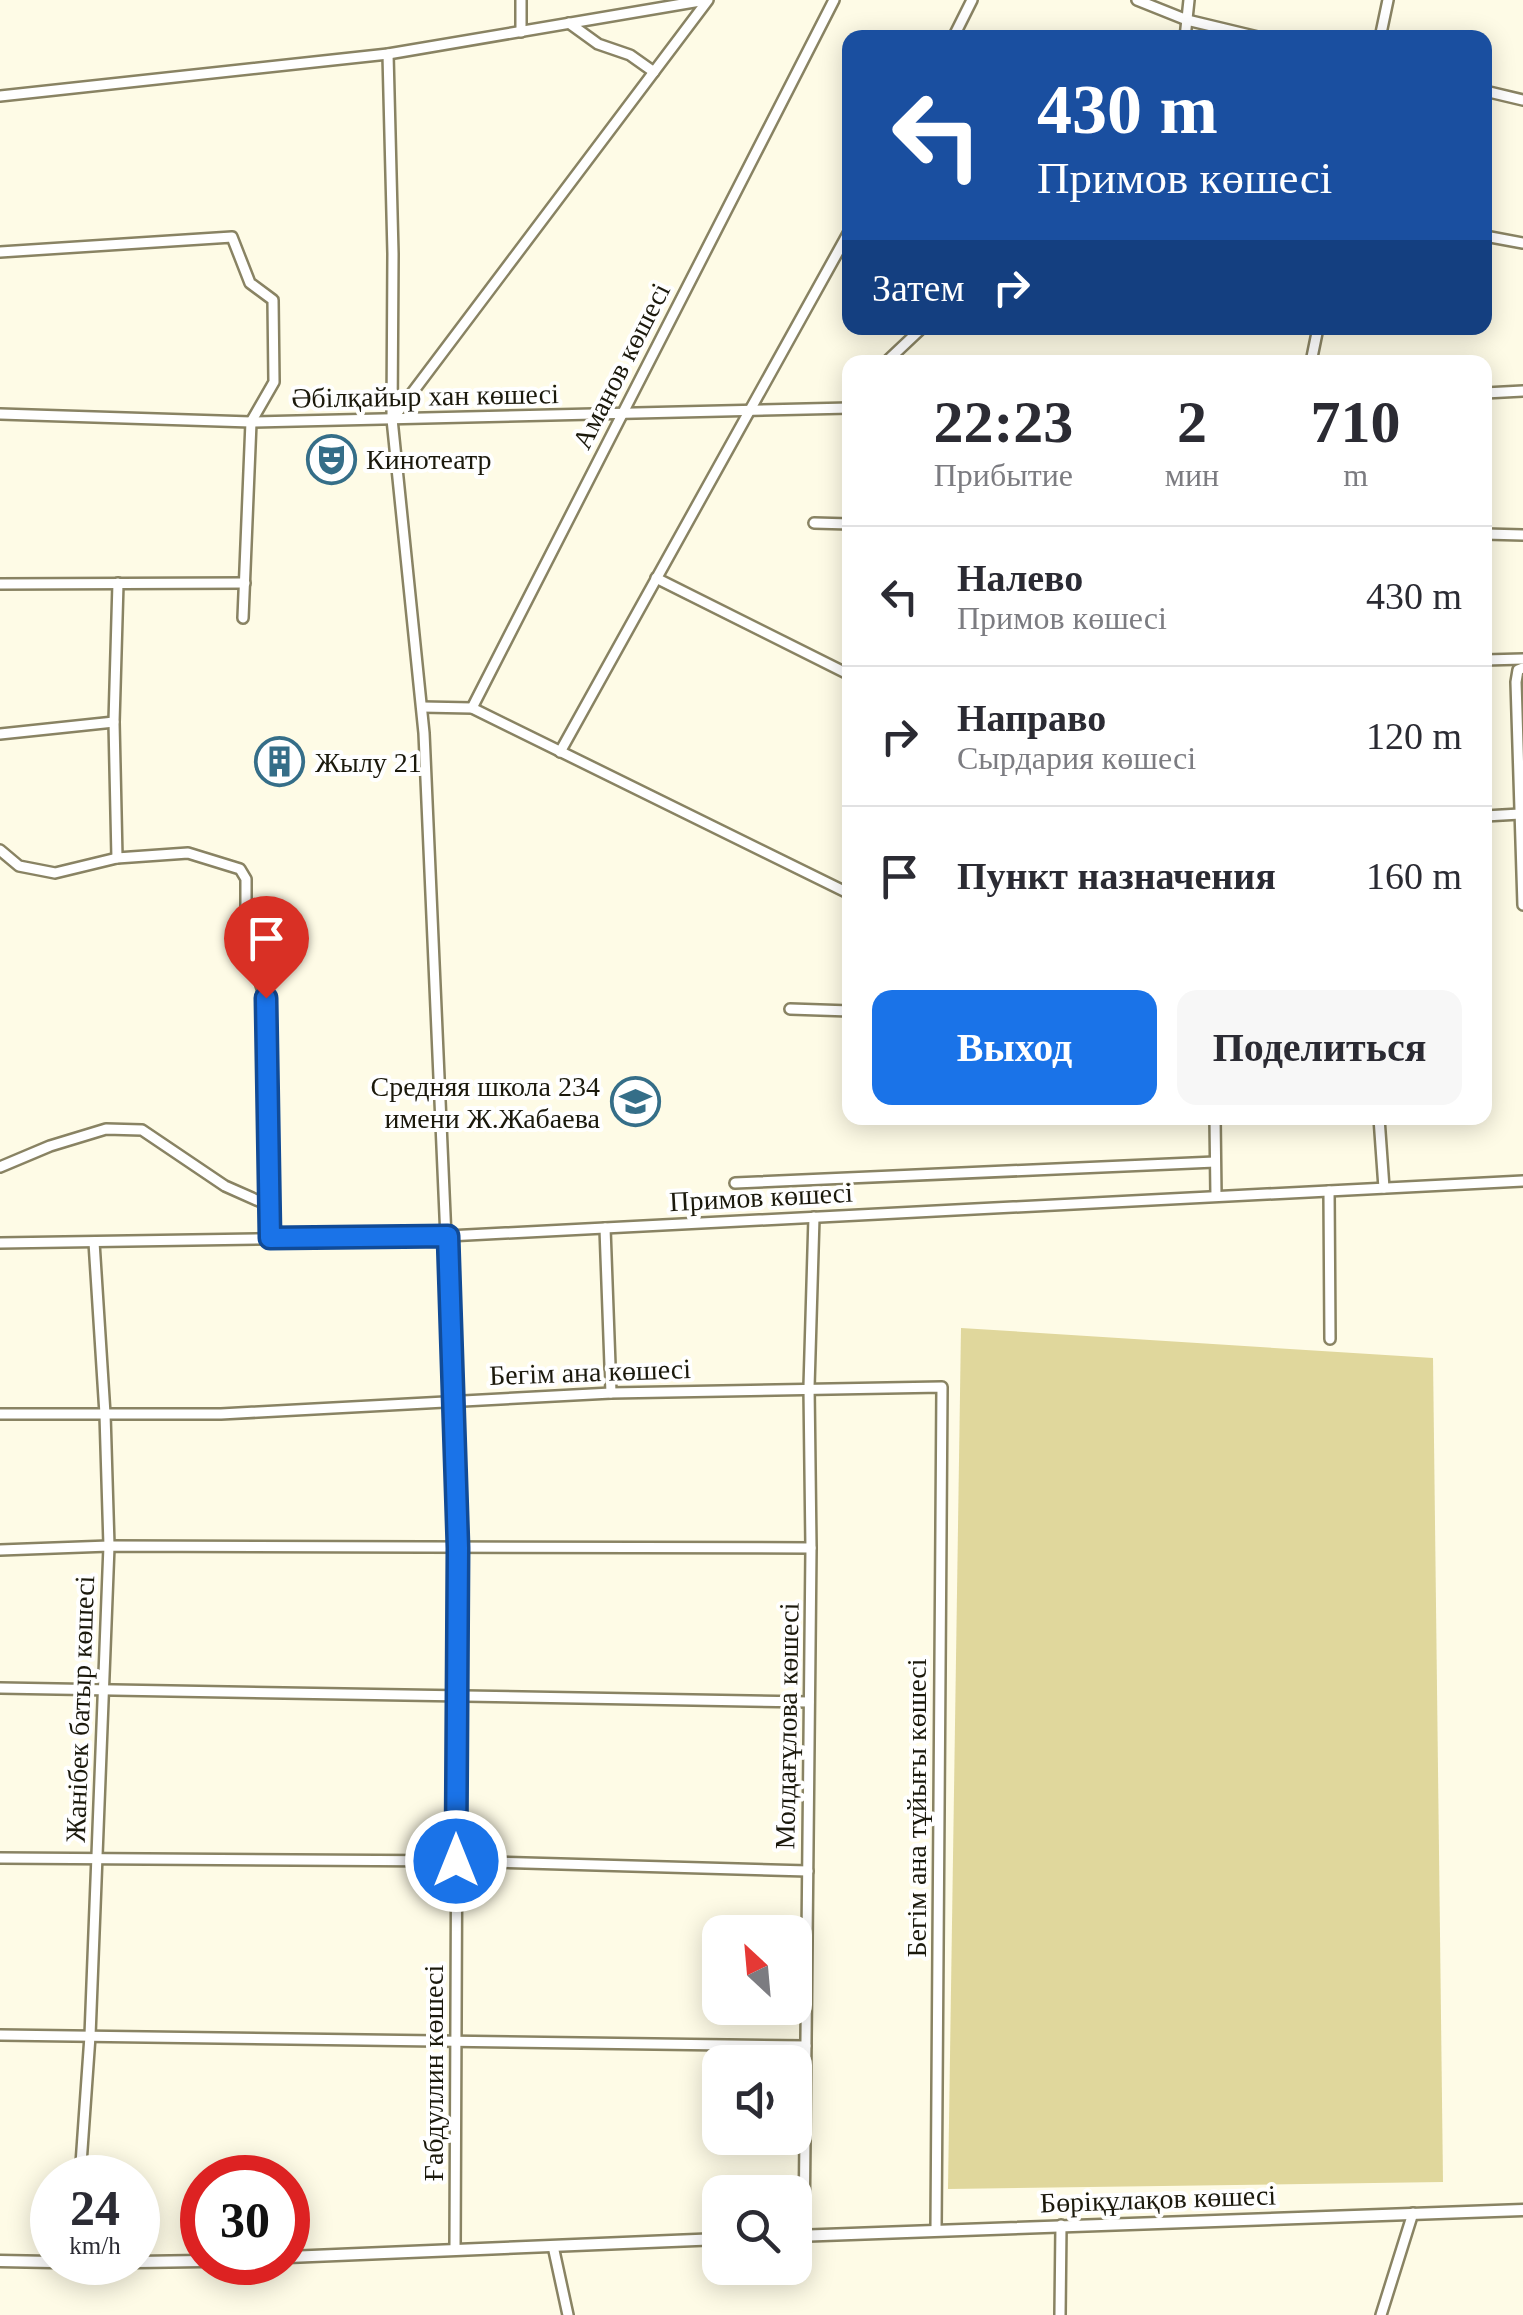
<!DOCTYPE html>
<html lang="ru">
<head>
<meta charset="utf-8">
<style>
  body { margin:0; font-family:"Times New Roman",serif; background:#f7f7f7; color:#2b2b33; height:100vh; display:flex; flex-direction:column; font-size:38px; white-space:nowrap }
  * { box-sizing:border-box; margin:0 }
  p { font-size:32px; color:#7c7c81 }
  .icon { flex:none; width:55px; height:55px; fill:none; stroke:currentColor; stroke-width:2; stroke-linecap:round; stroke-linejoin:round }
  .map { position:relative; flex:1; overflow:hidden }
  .sheet { position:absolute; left:842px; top:355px; width:650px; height:770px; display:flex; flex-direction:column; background:#fff; border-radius:20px; box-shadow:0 5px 25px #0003 }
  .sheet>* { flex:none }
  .banner { position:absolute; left:842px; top:30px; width:650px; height:305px; border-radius:20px; box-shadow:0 5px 25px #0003; background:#1a4fa0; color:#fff; overflow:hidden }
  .needle { width:65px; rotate:334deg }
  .tools { position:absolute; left:702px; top:1915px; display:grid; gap:20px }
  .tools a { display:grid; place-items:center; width:110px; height:110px; border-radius:20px; background:#fff; box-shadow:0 5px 25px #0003; font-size:50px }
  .speed { position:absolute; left:30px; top:2155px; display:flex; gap:20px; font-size:50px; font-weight:700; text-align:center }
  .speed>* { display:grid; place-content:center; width:130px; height:130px; border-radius:50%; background:#fff; box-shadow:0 5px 25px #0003; line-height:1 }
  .speed small { font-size:25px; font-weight:400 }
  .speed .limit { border:15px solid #d22; background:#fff; color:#111 }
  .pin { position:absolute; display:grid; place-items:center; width:85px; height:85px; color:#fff; margin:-102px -42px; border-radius:50% 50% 50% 0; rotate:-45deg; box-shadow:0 0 10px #0007 }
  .pin .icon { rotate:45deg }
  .me { position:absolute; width:110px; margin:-55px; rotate:0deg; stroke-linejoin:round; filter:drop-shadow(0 0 8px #0008) }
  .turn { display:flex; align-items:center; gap:35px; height:210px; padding:0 30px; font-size:45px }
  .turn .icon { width:130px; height:130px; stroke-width:2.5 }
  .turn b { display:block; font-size:70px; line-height:85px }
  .then { display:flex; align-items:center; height:95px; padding:0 30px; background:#0003; gap:20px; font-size:38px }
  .eta { display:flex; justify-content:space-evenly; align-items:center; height:170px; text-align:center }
  .eta b { font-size:60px; font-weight:800; line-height:70px }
  .cta { display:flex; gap:20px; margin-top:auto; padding:20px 30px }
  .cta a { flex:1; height:115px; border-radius:20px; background:#1a73e8; color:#fff; font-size:40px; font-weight:800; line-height:115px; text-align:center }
  .cta a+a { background:#f7f7f7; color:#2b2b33 }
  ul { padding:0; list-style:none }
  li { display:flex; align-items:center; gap:30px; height:140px; padding:0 30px; border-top:2px solid #e1e1e2 }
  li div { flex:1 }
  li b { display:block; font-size:38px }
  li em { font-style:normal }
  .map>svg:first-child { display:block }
  .green { fill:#e0d79c }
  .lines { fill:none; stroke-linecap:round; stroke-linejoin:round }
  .minor-casing { stroke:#898363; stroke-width:14 }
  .tertiary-casing { stroke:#898363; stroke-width:15 }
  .minor { stroke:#fff; stroke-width:9 }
  .tertiary { stroke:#fff; stroke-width:10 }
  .route-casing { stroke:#114b97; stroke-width:25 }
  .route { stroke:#1a73e8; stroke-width:18 }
  .labels { text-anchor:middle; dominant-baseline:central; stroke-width:8; stroke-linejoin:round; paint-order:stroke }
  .street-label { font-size:28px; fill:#1b190c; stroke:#fff }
  .poi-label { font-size:28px; fill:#1b190c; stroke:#fff; text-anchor:start }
</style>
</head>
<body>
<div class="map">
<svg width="1523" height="2315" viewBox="0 0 1523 2315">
  <rect width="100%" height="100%" fill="#fefbe6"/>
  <!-- green -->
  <path class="green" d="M 961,1328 L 1433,1358 L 1443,2182 L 948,2189 Z"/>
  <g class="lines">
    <defs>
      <g id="minor">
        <path d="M 521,0 L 521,32"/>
        <path d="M 1137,0 L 1187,20 L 1262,38"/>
        <path d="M 569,23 L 598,44 L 630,55 L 654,72"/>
        <path d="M 953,38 L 972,0"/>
        <path d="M 1185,38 L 1189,0"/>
        <path d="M 1380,38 L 1388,0"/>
        <path d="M 388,54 L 393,254 L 392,419 L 424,733 L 453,1399 L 458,1548 L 455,2250"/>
        <path d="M 1485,91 L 1523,100"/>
        <path d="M 0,96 L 388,54 L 706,0"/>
        <path d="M 1485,236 L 1523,243"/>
        <path d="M 0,252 L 232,237 L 250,283 L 273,300 L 274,382 L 251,422 L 243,618"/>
        <path d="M 886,362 L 922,328"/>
        <path d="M 1311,362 L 1318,328"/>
        <path d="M 1485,393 L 1523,391"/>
        <path d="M 0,414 L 251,422 L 850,408"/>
        <path d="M 394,417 L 708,0"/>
        <path d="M 814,523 L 850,524"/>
        <path d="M 1485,534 L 1523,535"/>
        <path d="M 656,578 L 850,675"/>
        <path d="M 118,583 L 114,722 L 117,858 L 188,853 L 240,869 L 246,879 L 246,938 L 265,998 L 269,1055 L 270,1239"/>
        <path d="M 0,584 L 245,583"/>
        <path d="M 1485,660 L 1523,659"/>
        <path d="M 1523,668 L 1518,670 L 1516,682 L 1523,905"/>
        <path d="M 422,707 L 472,708 L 834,0"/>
        <path d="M 472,708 L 850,894"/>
        <path d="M 0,734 L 114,722"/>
        <path d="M 560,752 L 850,230"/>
        <path d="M 1485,816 L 1520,814"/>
        <path d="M 0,850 L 19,866 L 55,873 L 117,858"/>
        <path d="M 790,1009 L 850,1011"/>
        <path d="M 1215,1118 L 1216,1196"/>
        <path d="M 1379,1118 L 1384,1188"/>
        <path d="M 0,1167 L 50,1146 L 106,1129 L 142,1130 L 225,1186 L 270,1206"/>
        <path d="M 735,1183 L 1215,1162"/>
        <path d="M 1329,1191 L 1330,1339"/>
        <path d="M 605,1228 L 611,1393"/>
        <path d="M 0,1243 L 448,1236 L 1523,1181"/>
        <path d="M 0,1414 L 221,1414 L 611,1393 L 942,1387 L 936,2230"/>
        <path d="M 0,1550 L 109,1546 L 811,1548"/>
        <path d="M 0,1688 L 809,1702"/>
        <path d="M 0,1858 L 457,1861 L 808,1871"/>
        <path d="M 0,2035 L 806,2046"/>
        <path d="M 80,2178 L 90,2036 L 109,1546 L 105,1414 L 94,1242"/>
        <path d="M 804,2235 L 811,1548 L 809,1387 L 814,1217"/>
        <path d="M 553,2246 L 568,2315"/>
        <path d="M 1060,2315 L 1061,2225"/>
        <path d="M 1381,2315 L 1413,2213"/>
      </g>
      <g id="tertiary">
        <path d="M 795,2236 L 1523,2210"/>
        <path d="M 288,2257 L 720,2239"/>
        <path d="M 0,2261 L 52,2262"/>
        <path d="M 138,2262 L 202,2261"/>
      </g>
    </defs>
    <!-- minor casing -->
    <use href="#minor" class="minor-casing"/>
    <!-- tertiary casing -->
    <use href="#tertiary" class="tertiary-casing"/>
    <!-- minor -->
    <use href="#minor" class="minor"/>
    <!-- tertiary -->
    <use href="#tertiary" class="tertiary"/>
  </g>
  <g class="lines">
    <defs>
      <path id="route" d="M 266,998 L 270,1238 L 448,1236 L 458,1548 L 456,1861"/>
    </defs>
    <!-- route casing -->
    <use href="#route" class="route-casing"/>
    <!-- route -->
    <use href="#route" class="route"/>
  </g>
  <!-- icons -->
  <defs>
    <symbol id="theatre-ring" viewBox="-11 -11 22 22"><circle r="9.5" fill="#fff" stroke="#356e88" stroke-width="1.5"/><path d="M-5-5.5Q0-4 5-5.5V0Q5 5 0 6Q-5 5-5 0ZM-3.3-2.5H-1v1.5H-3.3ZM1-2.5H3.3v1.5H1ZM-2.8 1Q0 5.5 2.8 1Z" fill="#356e88"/></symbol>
    <symbol id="building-ring" viewBox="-11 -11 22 22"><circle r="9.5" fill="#fff" stroke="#356e88" stroke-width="1.5"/><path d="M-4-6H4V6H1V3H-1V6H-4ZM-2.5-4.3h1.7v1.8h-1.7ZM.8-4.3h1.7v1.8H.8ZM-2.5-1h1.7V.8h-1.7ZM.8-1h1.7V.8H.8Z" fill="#356e88"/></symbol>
    <symbol id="school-ring" viewBox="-11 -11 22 22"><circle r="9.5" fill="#fff" stroke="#356e88" stroke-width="1.5"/><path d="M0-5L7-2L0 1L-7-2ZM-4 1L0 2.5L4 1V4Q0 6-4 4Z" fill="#356e88"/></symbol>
  </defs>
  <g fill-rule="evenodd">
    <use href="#theatre-ring" x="304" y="432" width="55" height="55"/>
    <use href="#building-ring" x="252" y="734" width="55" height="55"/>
    <use href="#school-ring" x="608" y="1074" width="55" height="55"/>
  </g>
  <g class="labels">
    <!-- street labels -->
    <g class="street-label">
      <text transform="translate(621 366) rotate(-63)">Аманов көшесі</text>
      <text transform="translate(425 396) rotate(-1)">Әбілқайыр хан көшесі</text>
      <text transform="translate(761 1197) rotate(-3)">Примов көшесі</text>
      <text transform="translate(590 1372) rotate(-2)">Бегім ана көшесі</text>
      <text transform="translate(80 1709) rotate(-88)">Жанібек батыр көшесі</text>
      <text transform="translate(787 1726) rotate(-89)">Молдағұлова көшесі</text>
      <text transform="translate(916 1808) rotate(-90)">Бегім ана тұйығы көшесі</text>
      <text transform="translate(433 2073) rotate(-90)">Ғабдуллин көшесі</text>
      <text transform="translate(1158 2199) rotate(-2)">Бөріқұлақов көшесі</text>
    </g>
    <!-- poi labels -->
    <g class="poi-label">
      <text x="366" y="459">Кинотеатр</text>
      <text x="315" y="762">Жылу 21</text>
      <text x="600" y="1086" text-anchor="end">Средняя школа 234<tspan x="600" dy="32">имени Ж.Жабаева</tspan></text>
    </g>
  </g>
</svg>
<div class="tools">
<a><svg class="needle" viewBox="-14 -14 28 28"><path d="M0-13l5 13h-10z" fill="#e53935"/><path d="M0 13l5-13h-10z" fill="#7c7c81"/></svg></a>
<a><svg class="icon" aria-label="sound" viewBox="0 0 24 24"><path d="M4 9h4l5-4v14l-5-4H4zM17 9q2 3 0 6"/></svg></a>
<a><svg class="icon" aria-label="search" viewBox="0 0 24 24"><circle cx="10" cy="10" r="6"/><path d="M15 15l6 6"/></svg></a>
</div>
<div class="speed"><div>24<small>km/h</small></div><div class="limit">30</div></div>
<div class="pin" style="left:266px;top:998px;background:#d93025"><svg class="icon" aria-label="arrive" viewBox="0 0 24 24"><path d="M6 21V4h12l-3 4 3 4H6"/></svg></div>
<svg class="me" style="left:456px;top:1861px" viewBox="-20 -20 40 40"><circle r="17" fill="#1a73e8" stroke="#fff" stroke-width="3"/><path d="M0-11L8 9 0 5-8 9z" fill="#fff"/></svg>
<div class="banner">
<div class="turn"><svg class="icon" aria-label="left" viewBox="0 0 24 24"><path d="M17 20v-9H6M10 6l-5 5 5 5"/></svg><div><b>430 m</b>Примов көшесі</div></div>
<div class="then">Затем<svg class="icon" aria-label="right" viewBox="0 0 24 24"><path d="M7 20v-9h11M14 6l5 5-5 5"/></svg></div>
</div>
<section class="sheet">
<div class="eta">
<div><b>22:23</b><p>Прибытие</p></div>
<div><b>2</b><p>мин</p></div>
<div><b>710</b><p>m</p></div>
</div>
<ul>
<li><svg class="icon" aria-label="left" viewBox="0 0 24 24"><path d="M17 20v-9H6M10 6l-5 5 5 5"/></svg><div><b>Налево</b><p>Примов көшесі</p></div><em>430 m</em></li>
<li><svg class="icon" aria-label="right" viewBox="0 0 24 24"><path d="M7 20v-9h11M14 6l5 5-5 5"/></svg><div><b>Направо</b><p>Сырдария көшесі</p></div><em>120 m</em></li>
<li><svg class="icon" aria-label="arrive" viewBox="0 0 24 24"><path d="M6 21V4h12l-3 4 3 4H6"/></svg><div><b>Пункт назначения</b></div><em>160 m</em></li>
</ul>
<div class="cta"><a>Выход</a><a>Поделиться</a></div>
</section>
</div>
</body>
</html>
